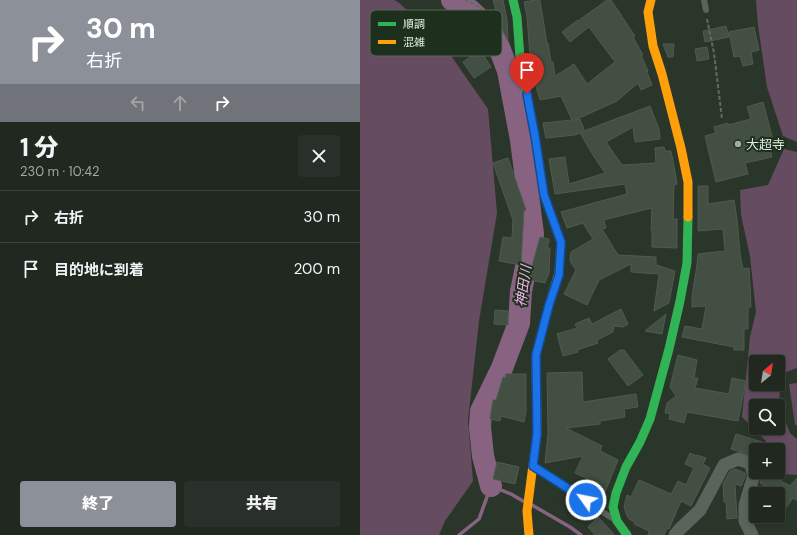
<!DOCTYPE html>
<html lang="ja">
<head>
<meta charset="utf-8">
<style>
  body { margin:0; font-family:"DM Sans","Noto Sans JP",sans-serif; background:#283029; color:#f1f3f6; height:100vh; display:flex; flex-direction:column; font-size:15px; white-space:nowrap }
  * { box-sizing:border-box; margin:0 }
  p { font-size:13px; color:#a2a6a5 }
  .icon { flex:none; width:22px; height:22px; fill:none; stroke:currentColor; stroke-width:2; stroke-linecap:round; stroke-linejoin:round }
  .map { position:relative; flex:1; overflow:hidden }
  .drawer { display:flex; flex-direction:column; background:#202820; width:360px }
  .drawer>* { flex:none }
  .banner { background:#8c9099; color:#fff; overflow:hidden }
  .needle { width:26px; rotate:30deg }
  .tools { position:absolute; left:389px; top:355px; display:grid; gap:8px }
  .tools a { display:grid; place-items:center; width:36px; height:36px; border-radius:4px; background:#202820; box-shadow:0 2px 6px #0003,0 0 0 1px #3d443e; font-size:20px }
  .pin { position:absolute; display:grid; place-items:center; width:34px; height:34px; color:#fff; margin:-41px -17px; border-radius:50% 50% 50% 0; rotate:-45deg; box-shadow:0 0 4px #0007 }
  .pin .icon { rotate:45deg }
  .me { position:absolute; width:44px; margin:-22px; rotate:303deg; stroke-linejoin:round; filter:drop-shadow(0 0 3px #0008) }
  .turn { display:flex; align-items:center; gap:14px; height:84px; padding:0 20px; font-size:18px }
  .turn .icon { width:52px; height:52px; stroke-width:2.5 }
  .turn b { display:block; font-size:28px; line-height:34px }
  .lanes { display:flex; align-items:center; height:38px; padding:0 20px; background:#0003; justify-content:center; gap:20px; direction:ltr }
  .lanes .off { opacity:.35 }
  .round { display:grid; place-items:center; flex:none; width:42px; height:42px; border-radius:4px; background:#283029 }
  .head { display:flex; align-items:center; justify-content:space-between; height:68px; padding:0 20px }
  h1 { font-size:24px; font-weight:800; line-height:30px }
  .button { display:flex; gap:8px; margin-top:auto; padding:8px 20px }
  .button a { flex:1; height:46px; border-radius:4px; background:#8c9099; color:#fff; font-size:16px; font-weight:800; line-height:46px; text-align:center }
  .button a+a { background:#283029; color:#f1f3f6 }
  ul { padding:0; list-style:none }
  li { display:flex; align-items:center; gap:12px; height:52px; padding:0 20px; border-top:1px solid #3d443e }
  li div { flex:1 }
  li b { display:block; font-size:15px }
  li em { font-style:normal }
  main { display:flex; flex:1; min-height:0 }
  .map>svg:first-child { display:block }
  .green { fill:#664c61; fill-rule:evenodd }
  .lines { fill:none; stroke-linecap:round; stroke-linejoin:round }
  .stream { stroke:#886381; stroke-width:3.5 }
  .river { stroke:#886381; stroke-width:22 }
  .building { fill:#434f42; stroke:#505b50 }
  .path { stroke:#616b61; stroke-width:2; stroke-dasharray:4 2; stroke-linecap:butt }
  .lane { stroke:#5a645a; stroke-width:6 }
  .street { stroke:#5a645a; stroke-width:13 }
  .fast { stroke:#30b455; stroke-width:9 }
  .slow { stroke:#ff9f0a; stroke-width:9 }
  .route-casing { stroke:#114b97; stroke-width:10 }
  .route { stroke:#1a73e8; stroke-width:7 }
  .poi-dot { fill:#a0ac9f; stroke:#1d2f1d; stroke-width:1.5 }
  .labels { text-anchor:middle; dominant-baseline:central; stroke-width:4; stroke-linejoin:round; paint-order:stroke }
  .poi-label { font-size:13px; fill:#dfebde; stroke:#1d2f1d; text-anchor:start }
  .water-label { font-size:14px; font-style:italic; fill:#f1b1e7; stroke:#1d2f1d }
  .key { fill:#1d2f1d; stroke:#576757; stroke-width:1 }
  .key-label { font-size:11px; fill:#dfebde }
</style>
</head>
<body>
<main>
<section class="drawer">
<div class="banner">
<div class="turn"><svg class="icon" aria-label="right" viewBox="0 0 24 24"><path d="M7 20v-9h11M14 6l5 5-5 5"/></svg><div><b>30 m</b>右折</div></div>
<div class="lanes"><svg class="icon off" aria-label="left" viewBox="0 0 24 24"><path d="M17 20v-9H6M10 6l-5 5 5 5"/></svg><svg class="icon off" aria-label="ahead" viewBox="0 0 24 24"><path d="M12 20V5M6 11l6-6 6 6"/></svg><svg class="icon" aria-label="right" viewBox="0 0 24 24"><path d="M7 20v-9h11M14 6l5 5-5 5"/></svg></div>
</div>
<div class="head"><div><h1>1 分</h1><p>230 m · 10:42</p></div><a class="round"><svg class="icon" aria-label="close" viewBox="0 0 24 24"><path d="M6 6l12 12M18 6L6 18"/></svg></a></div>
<ul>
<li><svg class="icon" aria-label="right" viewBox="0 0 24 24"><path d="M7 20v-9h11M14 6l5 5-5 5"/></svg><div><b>右折</b></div><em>30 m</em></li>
<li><svg class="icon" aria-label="arrive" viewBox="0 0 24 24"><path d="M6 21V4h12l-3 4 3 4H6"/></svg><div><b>目的地に到着</b></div><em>200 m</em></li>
</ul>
<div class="button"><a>終了</a><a>共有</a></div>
</section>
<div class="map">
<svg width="437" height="535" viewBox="0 0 437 535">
  <rect width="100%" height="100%" fill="#2b362a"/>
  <!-- green -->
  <g class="green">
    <path d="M 0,0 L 34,0 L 38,2 L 80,40 L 128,109 L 137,213 L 119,321 L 108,420 L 113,481 L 85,521 L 79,535 L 0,535 Z"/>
    <path d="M 396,0 L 437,0 L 437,142 L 423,136 L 407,87 L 398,25 Z"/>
    <path d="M 424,149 L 437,152 L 437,368 L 426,372 L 420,386 L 419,406 L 430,433 L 437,439 L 437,475 L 423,474 L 418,469 L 418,450 L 405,450 L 406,441 L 382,417 L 390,337 L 396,312 L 390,256 L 381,215 L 380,190 L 408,185 ZM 396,362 L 418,362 L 418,384 L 396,384 ZM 396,406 L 418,406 L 418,428 L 396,428 Z"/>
    <path d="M 437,383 L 437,425 L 435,425 L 429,384 Z"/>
  </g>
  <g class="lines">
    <!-- stream -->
    <g class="stream">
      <path d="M 172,505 L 210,527 L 221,535"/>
      <path d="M 99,535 L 119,519 L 131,486 L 151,494 L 163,501"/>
    </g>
    <!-- river -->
    <path class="river" d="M 92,0 L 110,10 L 128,27 L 139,47 L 148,71 L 161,140 L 173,234 L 161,291 L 159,323 L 142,368 L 121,411 L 120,427 L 123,456 L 131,486"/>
  </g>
  <!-- building -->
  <g class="building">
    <path d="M 133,0 L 143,0 L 147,19 L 148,41 L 140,25 Z"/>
    <path d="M 175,0 L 180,0 L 187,44 L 188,43 L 191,62 L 193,62 L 195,76 L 214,64 L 227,84 L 255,62 L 229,27 L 210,42 L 202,32 L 218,20 L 218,21 L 247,0 L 251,0 L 275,36 L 273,37 L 283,55 L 281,55 L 288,71 L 287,72 L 292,85 L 281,90 L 278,83 L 257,101 L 215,120 L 220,119 L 224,129 L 221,132 L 290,106 L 299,129 L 300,139 L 275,142 L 273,127 L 246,142 L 262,165 L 296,163 L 295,148 L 304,147 L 305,151 L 311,151 L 316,177 L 317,184 L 314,185 L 313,219 L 317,219 L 317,248 L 292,247 L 292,231 L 291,230 L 292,208 L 244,220 L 246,228 L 242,229 L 258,255 L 296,257 L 296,265 L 315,271 L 309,303 L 294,311 L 299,274 L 271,272 L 271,264 L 239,280 L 227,305 L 204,294 L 216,270 L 210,261 L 211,252 L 233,239 L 223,223 L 207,228 L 201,212 L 267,194 L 265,184 L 195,194 L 189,159 L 205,157 L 209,184 L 245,173 L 233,155 L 220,133 L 215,135 L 186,138 L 183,123 L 212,120 L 201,96 L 180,100 L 171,69 L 167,16 L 164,2 Z"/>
    <path d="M 366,26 L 369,37 L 345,42 L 343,31 Z"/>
    <path d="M 394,27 L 399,50 L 391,52 L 393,64 L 383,66 L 380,56 L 374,57 L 369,32 Z"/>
    <path d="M 303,44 L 314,44 L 313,57 L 308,57 Z"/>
    <path d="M 347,47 L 349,59 L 337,61 L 335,49 Z"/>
    <path d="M 120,50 L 131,67 L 114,78 L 103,62 Z"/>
    <path d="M 403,102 L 413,140 L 408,141 L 412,157 L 385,163 L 388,174 L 356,182 L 345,136 L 356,133 L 354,127 L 368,123 L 368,125 L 391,119 L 387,107 Z"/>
    <path d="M 148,158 L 166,210 L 164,211 L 161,265 L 139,261 L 143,237 L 152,238 L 153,220 L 133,163 Z"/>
    <path d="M 338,186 L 348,186 L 348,204 L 374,200 L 377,219 L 380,254 L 383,269 L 389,268 L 390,284 L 391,307 L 388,307 L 388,329 L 384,329 L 384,350 L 374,350 L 374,347 L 322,337 L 325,326 L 342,329 L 346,306 L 332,307 L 332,296 L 337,265 L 338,254 L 365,251 L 363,229 L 338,231 Z"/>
    <path d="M 180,237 L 189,239 L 189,241 L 187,248 L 190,248 L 189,273 L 185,283 L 170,280 L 173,266 L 172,266 Z"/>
    <path d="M 261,309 L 268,324 L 263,327 L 254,326 L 253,332 L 237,340 L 238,343 L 217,350 L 218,352 L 203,356 L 197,334 L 217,328 L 215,324 L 229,318 L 232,324 Z"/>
    <path d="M 135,310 L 148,311 L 148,325 L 134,324 Z"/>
    <path d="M 306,314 L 302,334 L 285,331 Z"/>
    <path d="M 260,350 L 264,350 L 283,375 L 268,386 L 248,359 Z"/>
    <path d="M 318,355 L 337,360 L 334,378 L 338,378 L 335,388 L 369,394 L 372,378 L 386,381 L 378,421 L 327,412 L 324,423 L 309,419 L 310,414 L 305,413 L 307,403 L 316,396 L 310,387 Z"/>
    <path d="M 222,372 L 223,402 L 276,394 L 278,407 L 264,409 L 265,417 L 240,421 L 240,424 L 206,428 L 242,446 L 240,451 L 258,460 L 245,492 L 230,485 L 232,481 L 215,473 L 223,456 L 185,463 L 188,434 L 187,373 Z"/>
    <path d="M 146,374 L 166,374 L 166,411 L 164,422 L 141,416 L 140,421 L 130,419 L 133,400 L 136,400 L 143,377 L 145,378 Z"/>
    <path d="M 376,434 L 402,442 L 399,450 L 396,450 L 396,457 L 371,449 Z"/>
    <path d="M 330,453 L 337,456 L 337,455 L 346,458 L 343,464 L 350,468 L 331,506 L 321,501 L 309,529 L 307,528 L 304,535 L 288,535 L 289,531 L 274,524 L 275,522 L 269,519 L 267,516 L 264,507 L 267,495 L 271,497 L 279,480 L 311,494 L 318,481 L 326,485 L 334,468 L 325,464 Z"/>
    <path d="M 137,462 L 159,467 L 155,484 L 133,479 Z"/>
    <path d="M 375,469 L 385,473 L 386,475 L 381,486 L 375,484 L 377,518 L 367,519 L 366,502 L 364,502 L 363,484 L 370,471 Z"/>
    <path d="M 403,472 L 406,472 L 430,486 L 437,478 L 437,501 L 433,498 L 418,519 L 418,494 L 400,483 L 402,475 Z"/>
    <path d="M 238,517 L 253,533 L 254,535 L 235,535 L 228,527 Z"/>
  </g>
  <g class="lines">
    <!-- path -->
    <g class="path">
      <path d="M 105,0 L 119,7 L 137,26 L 142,35"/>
      <path d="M 347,19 L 354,53 L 362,119"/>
    </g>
    <!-- lane -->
    <g class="lane">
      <path d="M 344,0 L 346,10"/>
      <path d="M 174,467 L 252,518"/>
    </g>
    <!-- street -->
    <path class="street" d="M 315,535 L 320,529 L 340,510 L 364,465 L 378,459 L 390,463 L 394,475 L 385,505 L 385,521 L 392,535"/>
    <!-- fast -->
    <g class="fast">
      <path d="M 153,0 L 157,17 L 161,71 L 167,94 L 175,137 L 184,195 L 201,242 L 199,273"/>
      <path d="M 267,535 L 257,521 L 253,507 L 256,493 L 266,467 L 280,442 L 290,419 L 309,349 L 320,301 L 327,263 L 328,217"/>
    </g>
    <!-- slow -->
    <g class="slow">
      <path d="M 291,0 L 288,12 L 293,46 L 302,74 L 321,148 L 328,182 L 328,217"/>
      <path d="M 169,535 L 167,511 L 177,434 L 176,355 L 189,305 L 199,273"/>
    </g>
  </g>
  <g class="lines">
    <defs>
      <path id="route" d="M 167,94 L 175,136 L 184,195 L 201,242 L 199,275 L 189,305 L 176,355 L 177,434 L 173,466 L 226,500"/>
    </defs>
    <!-- route casing -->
    <use href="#route" class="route-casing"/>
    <!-- route -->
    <use href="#route" class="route"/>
  </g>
  <!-- markers -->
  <circle class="poi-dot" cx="378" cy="144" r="4"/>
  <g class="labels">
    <!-- poi labels -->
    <g class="poi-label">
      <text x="386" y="144">大超寺</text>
    </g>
    <!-- water labels -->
    <g class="water-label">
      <text transform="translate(163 286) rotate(-82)">神田川</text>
    </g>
  </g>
  <!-- legend -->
  <rect x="10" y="10" width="132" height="46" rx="6" class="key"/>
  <rect x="18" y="22" width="18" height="4" fill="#30b455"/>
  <rect x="18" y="40" width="18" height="4" fill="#ff9f0a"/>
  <g class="key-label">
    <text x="43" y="28">順調</text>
    <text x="43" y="46">混雑</text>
  </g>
</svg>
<div class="tools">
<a><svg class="needle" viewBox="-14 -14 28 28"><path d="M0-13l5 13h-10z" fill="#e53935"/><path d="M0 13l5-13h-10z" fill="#a2a6a5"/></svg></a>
<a><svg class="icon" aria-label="search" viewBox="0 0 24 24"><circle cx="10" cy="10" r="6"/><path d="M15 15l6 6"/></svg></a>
<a>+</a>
<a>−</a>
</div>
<div class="pin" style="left:167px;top:94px;background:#d93025"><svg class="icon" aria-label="arrive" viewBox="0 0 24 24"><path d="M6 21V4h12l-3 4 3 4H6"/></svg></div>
<svg class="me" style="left:226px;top:500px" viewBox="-20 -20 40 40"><circle r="17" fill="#1a73e8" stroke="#fff" stroke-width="3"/><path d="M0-11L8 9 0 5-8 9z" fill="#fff"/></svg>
</div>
</main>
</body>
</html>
